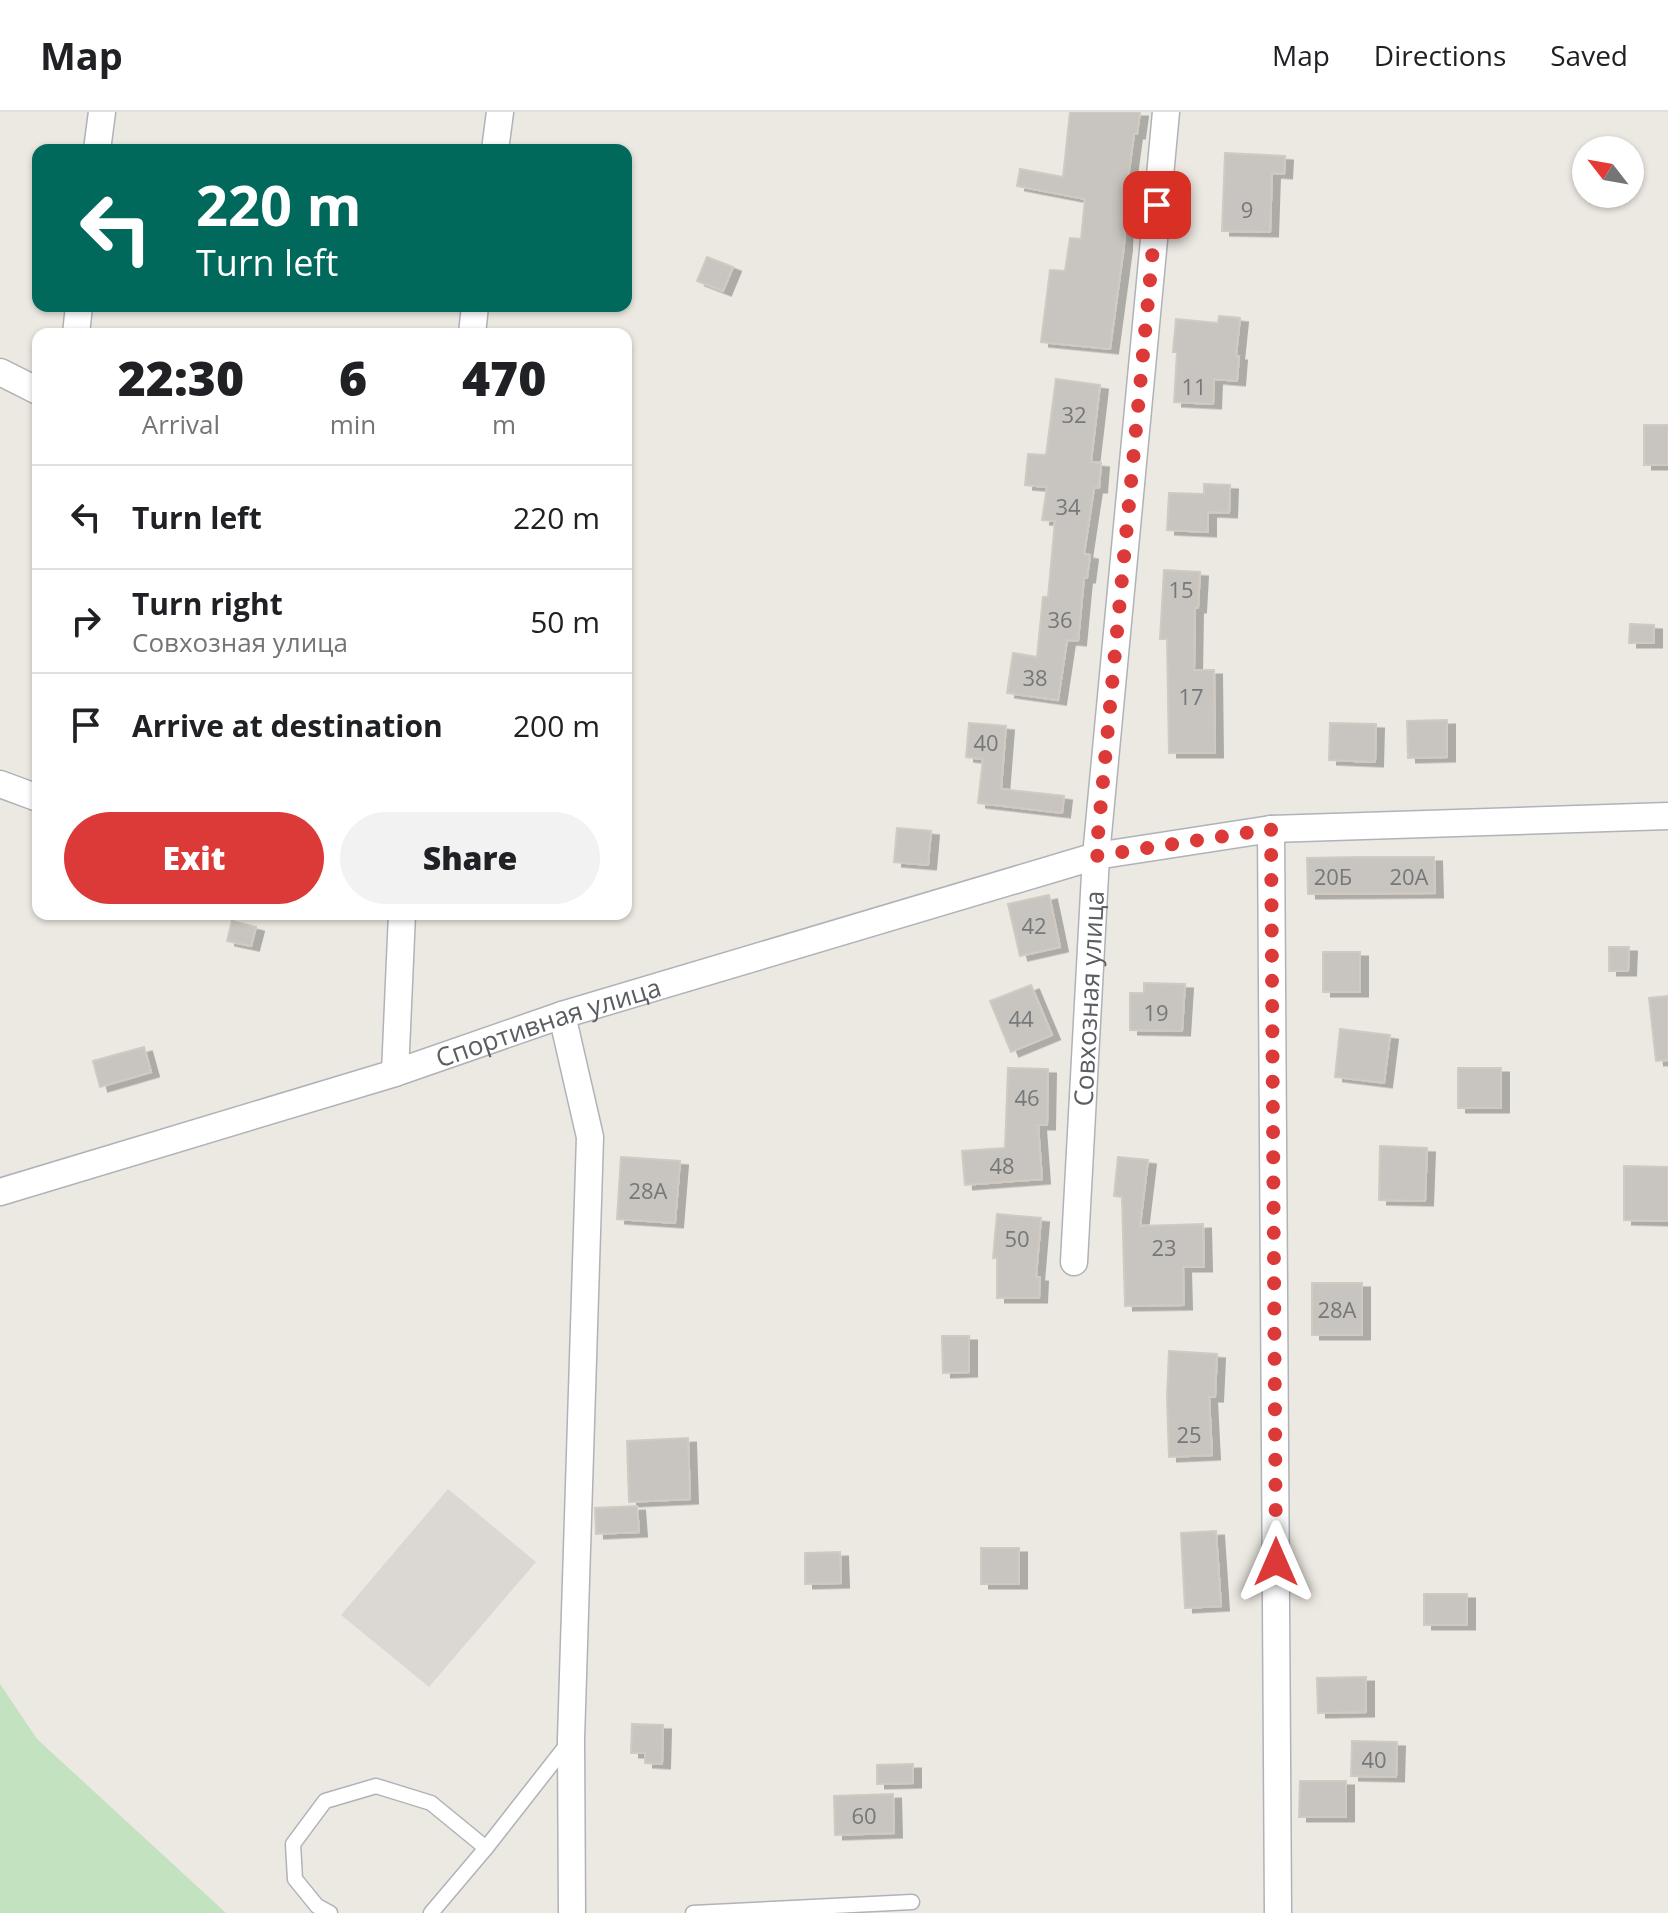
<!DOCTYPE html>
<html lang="en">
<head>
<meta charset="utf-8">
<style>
  body { margin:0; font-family:"Open Sans",sans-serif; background:#f2f2f2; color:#202124; height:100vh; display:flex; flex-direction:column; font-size:30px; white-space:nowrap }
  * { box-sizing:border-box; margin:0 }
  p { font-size:26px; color:#757577 }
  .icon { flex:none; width:44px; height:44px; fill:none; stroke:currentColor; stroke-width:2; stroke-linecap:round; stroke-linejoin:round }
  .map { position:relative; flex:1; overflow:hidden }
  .details { position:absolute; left:32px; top:216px; width:600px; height:592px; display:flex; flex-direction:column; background:#fff; border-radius:16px; box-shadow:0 2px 6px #0004 }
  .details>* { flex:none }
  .banner { position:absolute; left:32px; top:32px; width:600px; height:168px; border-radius:16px; box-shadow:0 2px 6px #0004; background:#00695c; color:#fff; overflow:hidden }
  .needle { width:52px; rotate:301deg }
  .tools { position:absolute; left:1572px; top:24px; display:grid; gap:16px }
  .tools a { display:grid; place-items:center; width:72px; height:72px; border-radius:50%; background:#fff; box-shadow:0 2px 6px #0004; font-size:40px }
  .pin { position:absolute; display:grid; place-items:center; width:68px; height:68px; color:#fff; margin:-34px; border-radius:16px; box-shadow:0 4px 12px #0006 }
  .me { position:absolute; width:88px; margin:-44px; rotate:0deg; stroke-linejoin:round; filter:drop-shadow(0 0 6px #0008) }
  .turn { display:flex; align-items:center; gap:28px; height:168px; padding:0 32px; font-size:36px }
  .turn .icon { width:104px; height:104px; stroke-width:2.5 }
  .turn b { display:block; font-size:56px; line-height:68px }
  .eta { display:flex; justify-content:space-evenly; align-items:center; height:136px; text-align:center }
  .eta b { font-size:48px; font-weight:800; line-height:56px }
  .primary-button { display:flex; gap:16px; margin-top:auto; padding:16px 32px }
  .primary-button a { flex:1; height:92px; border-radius:48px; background:#dc3a38; color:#fff; font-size:32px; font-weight:800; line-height:92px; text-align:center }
  .primary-button a+a { background:#f2f2f2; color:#202124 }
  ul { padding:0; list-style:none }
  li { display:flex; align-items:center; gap:24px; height:104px; padding:0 32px; border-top:2px solid #e0e0e0 }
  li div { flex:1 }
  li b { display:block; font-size:30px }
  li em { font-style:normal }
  header { display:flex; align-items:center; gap:48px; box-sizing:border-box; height:112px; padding:0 40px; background:#fff; border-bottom:2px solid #e0e0e0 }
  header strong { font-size:38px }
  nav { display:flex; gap:44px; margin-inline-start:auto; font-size:28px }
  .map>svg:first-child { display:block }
  .industrial { fill:#dbd8d4 }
  .green { fill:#c2e2c0 }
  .building { fill:#c8c4bf; stroke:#d0cac1; stroke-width:2; filter:url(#shadow) }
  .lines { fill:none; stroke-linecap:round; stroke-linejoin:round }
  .service-casing { stroke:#afb3b7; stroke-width:17 }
  .minor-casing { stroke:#afb3b7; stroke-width:29 }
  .service { stroke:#fff; stroke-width:14 }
  .minor { stroke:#fff; stroke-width:26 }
  .route { stroke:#dc3a38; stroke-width:14; stroke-dasharray:0 25.2 }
  .labels { text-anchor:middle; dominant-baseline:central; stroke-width:6; stroke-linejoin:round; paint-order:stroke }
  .number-label { font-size:22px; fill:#767879 }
  .street-label { font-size:26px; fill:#5a5e62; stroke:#fff }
</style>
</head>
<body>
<header>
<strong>Map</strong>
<nav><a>Map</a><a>Directions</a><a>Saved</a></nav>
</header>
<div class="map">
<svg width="1668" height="1801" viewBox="0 0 1668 1801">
  <defs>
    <filter id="shadow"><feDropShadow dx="8" dy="4.5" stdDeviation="0" flood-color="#0004"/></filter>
  </defs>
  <rect width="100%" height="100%" fill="#ece9e2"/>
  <!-- industrial -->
  <path class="industrial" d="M 448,1377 L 536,1450 L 429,1575 L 341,1503 Z"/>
  <!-- green -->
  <path class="green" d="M 0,1572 L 37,1627 L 226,1801 L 0,1801 Z"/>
  <!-- building -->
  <g class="building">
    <path d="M 1070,0 L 1140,0 L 1137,22 L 1134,22 L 1126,81 L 1124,134 L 1110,237 L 1041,230 L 1050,158 L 1065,159 L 1070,126 L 1081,127 L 1085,87 L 1017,74 L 1020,57 L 1063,65 Z"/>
    <path d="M 1225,41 L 1285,44 L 1284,62 L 1272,61 L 1270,120 L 1222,119 Z"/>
    <path d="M 707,145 L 733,155 L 723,179 L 697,169 Z"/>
    <path d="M 1219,204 L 1240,206 L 1236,244 L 1239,244 L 1237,269 L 1214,267 L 1213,292 L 1174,290 L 1177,240 L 1173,240 L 1176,207 L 1218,211 Z"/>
    <path d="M 1056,267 L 1100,273 L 1091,350 L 1101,351 L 1099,376 L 1094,376 L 1084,442 L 1090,443 L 1087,466 L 1084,466 L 1078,529 L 1067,528 L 1058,588 L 1007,581 L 1013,541 L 1037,545 L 1043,485 L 1048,485 L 1055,409 L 1042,408 L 1047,375 L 1025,373 L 1028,342 L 1046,343 Z"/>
    <rect x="1644" y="313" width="24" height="40"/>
    <path d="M 1204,372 L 1230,373 L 1229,401 L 1208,400 L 1208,420 L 1167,418 L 1169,381 L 1204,382 Z"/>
    <path d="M 1164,458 L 1200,460 L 1198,496 L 1195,496 L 1194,558 L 1214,558 L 1215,641 L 1169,641 L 1167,527 L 1160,527 Z"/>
    <path d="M 1630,512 L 1654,513 L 1654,531 L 1629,531 Z"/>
    <path d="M 1447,608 L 1447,645 L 1408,646 L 1407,609 Z"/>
    <path d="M 969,611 L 1006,614 L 1001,677 L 1064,684 L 1062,701 L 978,691 L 983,647 L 966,645 Z"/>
    <path d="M 1330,611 L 1376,612 L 1375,650 L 1329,648 Z"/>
    <path d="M 897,716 L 931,719 L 928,753 L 894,750 Z"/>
    <path d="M 1359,745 L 1434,745 L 1435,781 L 1308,782 L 1307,746 Z"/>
    <path d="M 1049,783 L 1060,835 L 1020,844 L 1008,792 Z"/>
    <path d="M 232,809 L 256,815 L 251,834 L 227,829 Z"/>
    <path d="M 1609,835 L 1629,835 L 1628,859 L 1609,859 Z"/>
    <rect x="1323" y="840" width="37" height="40"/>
    <path d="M 1144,871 L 1185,872 L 1182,919 L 1130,918 L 1130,881 L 1144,881 Z"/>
    <path d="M 1031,873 L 1052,923 L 1011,940 L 990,889 Z"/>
    <path d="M 1668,884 L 1668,948 L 1656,949 L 1649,886 Z"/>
    <path d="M 1340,917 L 1390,923 L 1384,971 L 1335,965 Z"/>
    <path d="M 144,935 L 151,960 L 100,975 L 93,949 Z"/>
    <path d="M 1008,956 L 1048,957 L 1047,1013 L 1038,1013 L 1042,1067 L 965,1073 L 962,1039 L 1005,1036 Z"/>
    <rect x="1458" y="956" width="43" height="40"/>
    <path d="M 1380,1034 L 1427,1036 L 1425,1089 L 1379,1088 Z"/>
    <path d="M 621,1045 L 680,1049 L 675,1111 L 617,1107 Z"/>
    <path d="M 1118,1045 L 1148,1048 L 1140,1114 L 1203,1112 L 1204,1155 L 1183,1155 L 1184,1193 L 1125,1194 L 1122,1085 L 1114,1084 Z"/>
    <path d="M 1624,1054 L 1668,1055 L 1668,1109 L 1624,1108 Z"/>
    <path d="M 997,1102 L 1041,1106 L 1036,1165 L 1040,1165 L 1039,1186 L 997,1186 L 997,1146 L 993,1146 Z"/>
    <rect x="1312" y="1171" width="50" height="52"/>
    <path d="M 942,1224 L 969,1224 L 969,1260 L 943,1261 Z"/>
    <path d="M 1169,1239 L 1217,1242 L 1215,1285 L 1209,1285 L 1212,1343 L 1169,1345 L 1167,1285 Z"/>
    <path d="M 688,1326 L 690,1387 L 629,1390 L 627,1329 Z"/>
    <path d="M 637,1394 L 639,1420 L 596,1422 L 595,1396 Z"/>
    <path d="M 1216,1419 L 1221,1494 L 1185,1496 L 1181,1421 Z"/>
    <rect x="981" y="1436" width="38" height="36"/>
    <path d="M 840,1440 L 841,1471 L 805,1472 L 805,1441 Z"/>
    <rect x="1424" y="1482" width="43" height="31"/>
    <path d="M 1366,1565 L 1366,1600 L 1318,1601 L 1317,1566 Z"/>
    <path d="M 632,1612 L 663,1613 L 662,1652 L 645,1651 L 645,1641 L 631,1641 Z"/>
    <path d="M 1352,1629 L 1397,1630 L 1396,1665 L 1351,1664 Z"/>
    <path d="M 913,1652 L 913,1671 L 877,1672 L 877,1653 Z"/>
    <path d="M 1300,1669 L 1346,1669 L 1346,1705 L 1299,1705 Z"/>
    <path d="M 893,1682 L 894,1721 L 835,1723 L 834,1684 Z"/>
  </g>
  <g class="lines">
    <defs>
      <g id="service">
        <path d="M 330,1801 L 317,1794 L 295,1767 L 293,1732 L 325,1689 L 376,1674 L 431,1691 L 486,1736"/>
        <path d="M 431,1801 L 486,1736 L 569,1630"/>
        <path d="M 693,1801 L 912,1790"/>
      </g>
      <g id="minor">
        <path d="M 97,38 L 102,0"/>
        <path d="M 495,38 L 500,0"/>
        <path d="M 76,222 L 79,194"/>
        <path d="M 472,222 L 475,194"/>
        <path d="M 0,260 L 38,279"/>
        <path d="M 0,672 L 38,686"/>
        <path d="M 1271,717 L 1278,1801"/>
        <path d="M 562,903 L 590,1025 L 571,1627 L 572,1801"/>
        <path d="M 395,961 L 402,802"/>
        <path id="s1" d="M 0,1080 L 395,961 L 562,903 L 1096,744 L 1271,717 L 1668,704"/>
        <path id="s2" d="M 1074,1150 L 1096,744 L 1166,0"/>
      </g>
    </defs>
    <!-- service casing -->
    <use href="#service" class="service-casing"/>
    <!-- minor casing -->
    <use href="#minor" class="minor-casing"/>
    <!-- service -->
    <use href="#service" class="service"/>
    <!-- minor -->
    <use href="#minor" class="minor"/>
  </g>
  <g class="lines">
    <!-- route -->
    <path class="route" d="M 1157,93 L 1096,744 L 1271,717 L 1276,1450"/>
  </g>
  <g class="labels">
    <!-- number labels -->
    <g class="number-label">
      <text x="1247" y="97">9</text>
      <text x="1194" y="274">11</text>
      <text x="1074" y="302">32</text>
      <text x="1068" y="394">34</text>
      <text x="1181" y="477">15</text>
      <text x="1060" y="507">36</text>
      <text x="1035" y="565">38</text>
      <text x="1191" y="584">17</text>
      <text x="986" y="630">40</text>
      <text x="1333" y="764">20Б</text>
      <text x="1409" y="764">20А</text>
      <text x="1034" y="813">42</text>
      <text x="1156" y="900">19</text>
      <text x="1021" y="906">44</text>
      <text x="1027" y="985">46</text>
      <text x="1002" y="1053">48</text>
      <text x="648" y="1078">28А</text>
      <text x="1017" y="1126">50</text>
      <text x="1164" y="1135">23</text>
      <text x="1337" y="1197">28А</text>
      <text x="1189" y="1322">25</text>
      <text x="1374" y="1647">40</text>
      <text x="864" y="1703">60</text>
    </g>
    <!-- street labels -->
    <g class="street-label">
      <text stroke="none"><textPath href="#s2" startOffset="264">Совхозная улица</textPath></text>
      <text stroke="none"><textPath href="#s1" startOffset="574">Спортивная улица</textPath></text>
    </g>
  </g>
</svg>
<div class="tools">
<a><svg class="needle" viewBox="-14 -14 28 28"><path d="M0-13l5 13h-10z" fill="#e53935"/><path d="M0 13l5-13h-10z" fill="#757577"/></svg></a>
</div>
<div class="pin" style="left:1157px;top:93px;background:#d93025"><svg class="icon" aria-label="arrive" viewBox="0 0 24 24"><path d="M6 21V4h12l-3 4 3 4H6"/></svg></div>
<svg class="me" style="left:1276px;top:1450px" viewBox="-20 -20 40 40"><path d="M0-17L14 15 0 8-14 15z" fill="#dc3a38" stroke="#fff" stroke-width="4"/></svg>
<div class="banner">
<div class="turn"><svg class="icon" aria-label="left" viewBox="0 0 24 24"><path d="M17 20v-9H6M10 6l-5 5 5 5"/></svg><div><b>220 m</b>Turn left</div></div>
</div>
<section class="details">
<div class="eta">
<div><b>22:30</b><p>Arrival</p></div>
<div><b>6</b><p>min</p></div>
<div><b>470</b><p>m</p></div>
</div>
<ul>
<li><svg class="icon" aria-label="left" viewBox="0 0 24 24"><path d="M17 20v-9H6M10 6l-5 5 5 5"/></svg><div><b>Turn left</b></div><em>220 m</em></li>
<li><svg class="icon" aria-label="right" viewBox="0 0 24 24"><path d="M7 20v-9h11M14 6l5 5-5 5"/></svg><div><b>Turn right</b><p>Совхозная улица</p></div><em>50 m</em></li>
<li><svg class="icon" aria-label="arrive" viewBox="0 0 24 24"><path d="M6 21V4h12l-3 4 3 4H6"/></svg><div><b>Arrive at destination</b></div><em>200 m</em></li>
</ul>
<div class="primary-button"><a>Exit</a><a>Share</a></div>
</section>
</div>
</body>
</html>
